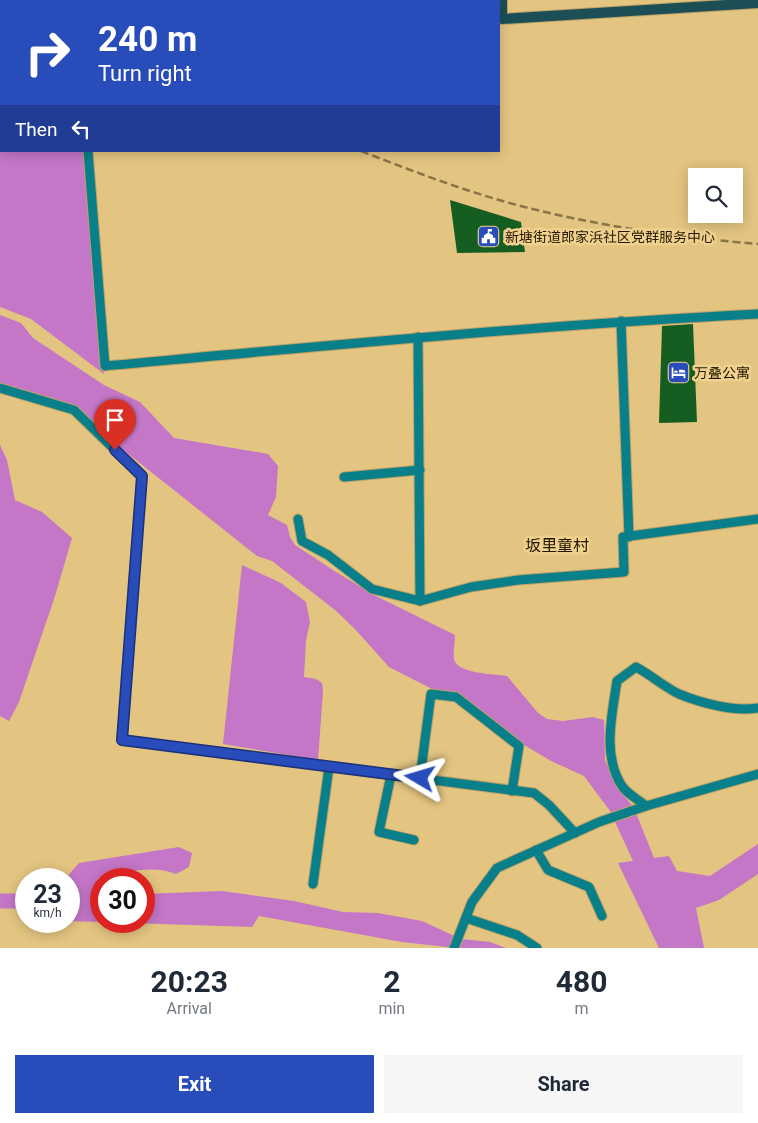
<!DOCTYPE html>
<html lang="en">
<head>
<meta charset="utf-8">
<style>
  body { margin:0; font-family:Roboto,"Noto Sans SC",sans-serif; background:#f6f6f7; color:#1f2937; height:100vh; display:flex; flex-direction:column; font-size:19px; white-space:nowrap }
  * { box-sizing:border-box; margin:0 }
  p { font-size:16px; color:#747a83 }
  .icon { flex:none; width:28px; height:28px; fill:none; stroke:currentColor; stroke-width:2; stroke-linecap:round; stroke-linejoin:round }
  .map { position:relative; height:948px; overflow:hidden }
  .panel { display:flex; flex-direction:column; background:#fff; flex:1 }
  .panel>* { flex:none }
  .guide { position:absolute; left:0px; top:0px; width:500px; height:152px; box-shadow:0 2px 12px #0003; background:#294cbb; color:#fff; overflow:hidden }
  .fabs { position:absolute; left:688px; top:168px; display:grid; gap:10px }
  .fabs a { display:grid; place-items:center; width:55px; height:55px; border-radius:0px; background:#fff; box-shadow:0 2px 12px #0003; font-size:25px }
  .speed { position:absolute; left:15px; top:868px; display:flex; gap:10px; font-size:25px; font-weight:700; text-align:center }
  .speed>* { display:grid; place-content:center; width:65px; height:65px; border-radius:50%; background:#fff; box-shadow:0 2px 12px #0003; line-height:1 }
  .speed small { font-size:12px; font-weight:400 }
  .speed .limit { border:8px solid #d22; background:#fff; color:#111 }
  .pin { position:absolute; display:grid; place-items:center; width:42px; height:42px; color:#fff; margin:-51px -21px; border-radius:50% 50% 50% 0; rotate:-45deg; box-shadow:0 0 5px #0007 }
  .pin .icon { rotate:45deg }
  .me { position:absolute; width:55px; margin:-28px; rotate:277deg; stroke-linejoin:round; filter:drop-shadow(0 0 4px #0008) }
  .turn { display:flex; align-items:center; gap:18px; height:105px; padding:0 15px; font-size:22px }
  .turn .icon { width:65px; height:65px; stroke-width:2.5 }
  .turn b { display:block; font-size:35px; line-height:42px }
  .then { display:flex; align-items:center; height:48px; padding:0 15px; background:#0003; gap:10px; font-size:19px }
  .eta { display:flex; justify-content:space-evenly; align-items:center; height:85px; text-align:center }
  .eta b { font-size:30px; font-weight:700; line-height:35px }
  .button { display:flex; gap:10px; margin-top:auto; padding:10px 15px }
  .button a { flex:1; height:58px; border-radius:0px; background:#294cbb; color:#fff; font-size:20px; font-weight:700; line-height:58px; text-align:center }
  .button a+a { background:#f6f6f7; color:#1f2937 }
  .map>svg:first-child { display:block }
  .water { fill:#c476c7 }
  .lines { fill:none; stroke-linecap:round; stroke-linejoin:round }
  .river { stroke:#c476c7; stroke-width:15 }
  .building { fill:#165d22 }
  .street-casing { stroke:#bda267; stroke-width:11 }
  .secondary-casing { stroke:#bda267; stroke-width:12 }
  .street { stroke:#097f8a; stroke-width:9 }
  .secondary { stroke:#1b4f55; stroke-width:10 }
  .rail { stroke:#8a7445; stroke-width:2.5; stroke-dasharray:8 4; stroke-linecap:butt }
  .route-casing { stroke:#1b317a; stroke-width:12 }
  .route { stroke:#294cbb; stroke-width:9 }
  .labels { text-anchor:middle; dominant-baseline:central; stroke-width:5; stroke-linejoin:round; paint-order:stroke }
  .poi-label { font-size:14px; fill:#241900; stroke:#f0d18e; text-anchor:start }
  .quarter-label { font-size:16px; fill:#241900; stroke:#f0d18e }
</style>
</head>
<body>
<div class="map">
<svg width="758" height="948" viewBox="0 0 758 948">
  <rect width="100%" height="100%" fill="#e3c481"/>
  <!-- water -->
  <g class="water">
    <path d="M 0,90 L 1,151 L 84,151 L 104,374 L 31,319 L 0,307 Z"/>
    <path d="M 0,315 L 21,323 L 33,338 L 104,385 L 140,402 L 174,438 L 268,454 L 278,466 L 276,497 L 268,515 L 287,525 L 290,537 L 295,545 L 336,572 L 376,596 L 455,635 C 455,642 453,651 454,659 C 457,674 495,674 507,676 L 538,713 L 547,719 L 563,721 L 593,717 L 604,720 L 605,760 L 617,787 L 634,808 L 654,858 L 669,856 L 677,871 L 710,876 L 758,844 L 758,874 L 719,900 L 696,908 L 704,948 L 659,948 L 618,863 L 633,861 L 610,811 L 584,776 L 551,761 L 521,743 L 458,698 L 438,692 L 389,667 L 354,628 L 335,610 L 272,561 L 257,556 L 102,433 L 84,416 L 0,385 Z"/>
    <path d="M 0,445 L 7,460 L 15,500 L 42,512 L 72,538 L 55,596 L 19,702 L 9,721 L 0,716 Z"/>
    <path d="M 242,565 L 281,583 L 306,602 L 310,622 L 306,640 L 304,677 L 316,679 L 322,683 L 323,691 L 318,760 L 223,744 Z"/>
    <path d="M 179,847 L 192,853 L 189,867 L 176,874 C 152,864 122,873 98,878 L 95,889 L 101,891 L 101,921 L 144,921 L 144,894 L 222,891 L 294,901 L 343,912 L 378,913 L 422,921 L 461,939 L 490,942 L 506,948 L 456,948 L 402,942 L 259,916 L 252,927 L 69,921 L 69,879 L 65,879 L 79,863 Z"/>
  </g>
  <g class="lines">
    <!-- river -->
    <g class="river">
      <path d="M 0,62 L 1,62"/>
      <path d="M 0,901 L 26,901"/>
    </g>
  </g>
  <!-- building -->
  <g class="building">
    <path d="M 450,200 L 521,222 L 525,252 L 457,253 Z"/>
    <path d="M 693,324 L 697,422 L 659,423 L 662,326 Z"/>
  </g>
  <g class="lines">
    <defs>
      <g id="street">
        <path d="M 88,151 L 105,366 C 323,346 540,325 758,314"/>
        <path d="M 621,321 L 629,537"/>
        <path d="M 418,337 L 420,601"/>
        <path d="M 0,388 L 74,410 L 142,476 L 122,740 L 534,793 L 549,805 L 575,833"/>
        <path d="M 344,477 L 420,470"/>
        <path d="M 298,519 L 302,541 L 328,555 L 372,589 L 420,601 L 471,587 L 518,580 L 624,572 L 623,537 L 758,519"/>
        <path d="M 391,775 L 379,832 L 414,840"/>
        <path d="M 420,778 L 431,694 L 456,697 L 519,746 L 512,791"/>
        <path d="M 646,806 C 639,800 627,794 622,786 C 602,756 612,715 617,681 L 636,667 C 651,675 664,687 679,694 C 701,703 734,712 758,708"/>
        <path d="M 536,850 L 548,870 L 589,887 L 602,916"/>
        <path d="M 313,884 L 329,767"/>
        <path d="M 466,918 L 517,935 L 537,948"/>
        <path d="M 454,948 L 472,902 L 497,868 L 599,822 L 646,806 L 758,774"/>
      </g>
      <path id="secondary" d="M 502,0 L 502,19 L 758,3"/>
    </defs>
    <!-- street casing -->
    <use href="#street" class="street-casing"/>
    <!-- secondary casing -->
    <use href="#secondary" class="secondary-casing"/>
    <!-- street -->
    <use href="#street" class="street"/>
    <!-- secondary -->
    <use href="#secondary" class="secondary"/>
    <!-- rail -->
    <g class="rail">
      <path d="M 45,0 L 47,1"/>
      <path d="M 56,0 L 59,1"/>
      <path d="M 361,151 C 420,174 480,197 541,211 C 612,228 685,238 758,244"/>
    </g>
  </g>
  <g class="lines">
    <defs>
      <path id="route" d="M 115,450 L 142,476 L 122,740 L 420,778"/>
    </defs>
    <!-- route casing -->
    <use href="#route" class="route-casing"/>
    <!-- route -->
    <use href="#route" class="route"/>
  </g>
  <!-- icons -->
  <defs>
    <symbol id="civic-square" viewBox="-11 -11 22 22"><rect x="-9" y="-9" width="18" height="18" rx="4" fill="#294cbb" stroke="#f0d18e"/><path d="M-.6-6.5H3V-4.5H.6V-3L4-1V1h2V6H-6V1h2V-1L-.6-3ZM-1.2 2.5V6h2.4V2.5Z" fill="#fff"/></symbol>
    <symbol id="hotel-square" viewBox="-11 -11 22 22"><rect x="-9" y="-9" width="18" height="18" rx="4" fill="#294cbb" stroke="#f0d18e"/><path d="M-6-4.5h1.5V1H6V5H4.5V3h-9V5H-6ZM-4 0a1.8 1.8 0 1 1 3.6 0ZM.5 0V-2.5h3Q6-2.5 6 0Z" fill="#fff"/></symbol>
  </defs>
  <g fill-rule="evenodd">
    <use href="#civic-square" x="476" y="224" width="25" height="25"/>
    <use href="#hotel-square" x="666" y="360" width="25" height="25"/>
  </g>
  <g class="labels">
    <!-- poi labels -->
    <g class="poi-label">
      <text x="505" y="237">新塘街道郎家浜社区党群服务中心</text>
      <text x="694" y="373">万叠公寓</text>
    </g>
    <!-- quarter labels -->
    <g class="quarter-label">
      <text x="557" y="545">坂里童村</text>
    </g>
  </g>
</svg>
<div class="fabs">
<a><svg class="icon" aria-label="search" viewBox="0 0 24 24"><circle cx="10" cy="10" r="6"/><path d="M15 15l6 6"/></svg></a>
</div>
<div class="speed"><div>23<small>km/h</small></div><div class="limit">30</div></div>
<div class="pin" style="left:115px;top:450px;background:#d93025"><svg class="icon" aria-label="arrive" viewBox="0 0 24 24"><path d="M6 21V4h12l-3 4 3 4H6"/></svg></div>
<svg class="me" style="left:420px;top:778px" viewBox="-20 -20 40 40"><path d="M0-17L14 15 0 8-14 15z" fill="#294cbb" stroke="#fff" stroke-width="4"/></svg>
<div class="guide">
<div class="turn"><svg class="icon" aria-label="right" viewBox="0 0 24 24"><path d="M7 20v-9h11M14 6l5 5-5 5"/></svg><div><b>240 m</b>Turn right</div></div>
<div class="then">Then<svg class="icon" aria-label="left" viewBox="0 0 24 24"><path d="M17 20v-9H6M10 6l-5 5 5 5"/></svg></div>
</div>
</div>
<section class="panel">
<div class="eta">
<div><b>20:23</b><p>Arrival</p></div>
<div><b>2</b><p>min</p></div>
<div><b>480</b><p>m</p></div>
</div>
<div class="button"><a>Exit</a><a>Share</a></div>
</section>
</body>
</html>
